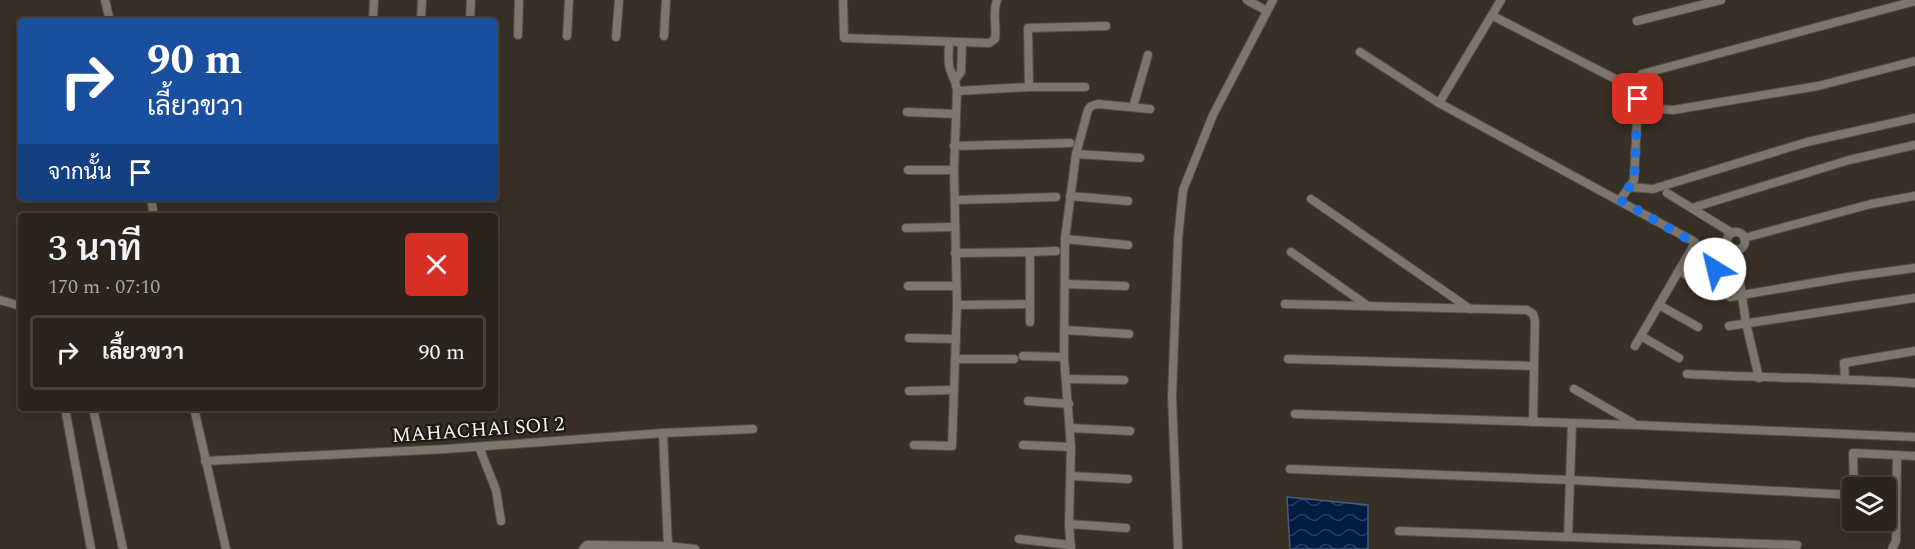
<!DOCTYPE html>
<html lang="th">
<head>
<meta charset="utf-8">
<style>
  body { margin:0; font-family:Spectral,Sarabun,serif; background:#36302a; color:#f1f3f6; height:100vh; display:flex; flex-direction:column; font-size:22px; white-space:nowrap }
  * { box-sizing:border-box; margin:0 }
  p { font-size:20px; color:#a5a4a4 }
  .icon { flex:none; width:33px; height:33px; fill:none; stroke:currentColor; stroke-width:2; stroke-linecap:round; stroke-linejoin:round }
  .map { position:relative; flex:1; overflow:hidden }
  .drawer { position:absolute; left:18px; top:213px; width:480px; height:198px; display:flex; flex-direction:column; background:#2a241d; border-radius:6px; box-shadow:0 3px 15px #0003,0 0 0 2px #46413b }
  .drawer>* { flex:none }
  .hud { position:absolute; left:18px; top:18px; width:480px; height:183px; border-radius:6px; box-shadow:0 3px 15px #0003,0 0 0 2px #46413b; background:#1a4fa0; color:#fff; overflow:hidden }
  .buttons { position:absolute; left:1842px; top:477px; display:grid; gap:12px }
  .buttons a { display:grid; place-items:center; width:54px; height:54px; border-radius:6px; background:#2a241d; box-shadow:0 3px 15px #0003,0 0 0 2px #46413b; font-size:30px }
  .pin { position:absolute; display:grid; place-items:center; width:51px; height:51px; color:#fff; margin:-26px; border-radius:12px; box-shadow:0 3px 9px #0006 }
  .me { position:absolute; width:66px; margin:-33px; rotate:324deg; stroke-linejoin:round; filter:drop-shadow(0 0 4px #0008) }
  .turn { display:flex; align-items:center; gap:21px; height:126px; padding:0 30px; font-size:27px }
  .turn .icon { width:78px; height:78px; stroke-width:2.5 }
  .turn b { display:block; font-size:42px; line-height:51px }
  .then { display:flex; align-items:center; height:57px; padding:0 30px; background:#0003; gap:12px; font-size:22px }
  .round { display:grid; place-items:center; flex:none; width:63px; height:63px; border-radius:6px; background:#36302a }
  .overview { display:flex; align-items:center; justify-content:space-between; height:102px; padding:0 30px }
  h1 { font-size:36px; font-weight:600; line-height:45px }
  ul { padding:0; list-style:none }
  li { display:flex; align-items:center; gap:18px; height:75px; margin:0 12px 9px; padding:0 18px; border:3px solid #46413b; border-radius:6px }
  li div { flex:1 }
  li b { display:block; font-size:22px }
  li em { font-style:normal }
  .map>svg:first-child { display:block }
  .water { fill:url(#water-waves); stroke:#4a5c75; stroke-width:1.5 }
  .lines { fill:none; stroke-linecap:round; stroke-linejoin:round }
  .minor-casing { stroke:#534d45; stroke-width:10 }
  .minor { stroke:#7e756b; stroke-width:8 }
  .route { stroke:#1a73e8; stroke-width:10; stroke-dasharray:0 18 }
  .labels { text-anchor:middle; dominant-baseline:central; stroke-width:4.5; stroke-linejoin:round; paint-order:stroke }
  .street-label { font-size:20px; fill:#f8f3ed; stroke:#1c1915 }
</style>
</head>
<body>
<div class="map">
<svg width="1915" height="549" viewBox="0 0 1915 549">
  <defs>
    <pattern id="water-waves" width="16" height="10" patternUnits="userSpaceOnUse" patternTransform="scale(1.5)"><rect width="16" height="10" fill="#001c42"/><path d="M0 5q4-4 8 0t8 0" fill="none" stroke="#263d5e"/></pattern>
  </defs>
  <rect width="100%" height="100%" fill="#383027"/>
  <!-- water -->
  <path class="water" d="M 1287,497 L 1368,505 L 1368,549 L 1290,549 Z"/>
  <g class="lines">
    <defs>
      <g id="minor">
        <path d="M 105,0 L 110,21"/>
        <path d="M 843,0 L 844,38 L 989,43 L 995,39 C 997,26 992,13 997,0"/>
        <path d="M 1247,0 L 1267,11"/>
        <path d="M 1493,16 L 1631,87 L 1660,109 L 1673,110 L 1818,86 L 1915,61"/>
        <path d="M 373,21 L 374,0"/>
        <path d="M 421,21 L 422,0"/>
        <path d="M 470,21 L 471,0"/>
        <path d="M 1637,21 L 1721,0"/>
        <path d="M 518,35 L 519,0"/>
        <path d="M 567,36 L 569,0"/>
        <path d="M 664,36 L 666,0"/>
        <path d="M 616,37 L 619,0"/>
        <path d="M 949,43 C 949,52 947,64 951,72 C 954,80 956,81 957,91"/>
        <path d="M 1360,52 L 1439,103 L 1693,241 C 1701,248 1709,253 1713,263 C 1719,278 1717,286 1730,297 L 1848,277 L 1915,268"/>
        <path d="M 1642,74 L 1915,1"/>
        <path d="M 956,79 L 961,72 L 962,43"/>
        <path d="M 1029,87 L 1085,87"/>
        <path d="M 1439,103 L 1501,0"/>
        <path d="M 1133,107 L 1148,55"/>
        <path d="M 907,112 L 956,114"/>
        <path d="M 954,146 L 1070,143"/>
        <path d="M 1076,154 L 1140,158"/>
        <path d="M 908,170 L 954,170"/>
        <path d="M 1629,187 L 1653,189 L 1807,142 L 1915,118"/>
        <path d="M 1667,193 L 1732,233"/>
        <path d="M 1070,196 L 1128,201"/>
        <path d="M 151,198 L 154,216"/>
        <path d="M 1311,199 L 1470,309"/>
        <path d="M 955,200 L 1056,197"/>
        <path d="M 1620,200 L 1634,180 L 1638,99"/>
        <path d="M 1692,208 L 1849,160 L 1915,145"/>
        <path d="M 906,228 L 954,227"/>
        <circle cx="1736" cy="241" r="9"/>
        <path d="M 1744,238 L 1871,204 L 1915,196"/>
        <path d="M 1065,239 L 1128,245"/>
        <path d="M 1735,249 L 1746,323 L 1759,378"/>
        <path d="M 1030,252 L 1056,251"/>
        <path d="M 1291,252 L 1368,306"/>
        <path d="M 955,253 L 1030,252 L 1030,304 L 957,305"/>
        <path d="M 1679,271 L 1716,291"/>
        <path d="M 1065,284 L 1125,286"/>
        <path d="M 908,286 L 956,286"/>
        <path d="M 0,300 L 21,306"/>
        <path d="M 1030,304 L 1030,322"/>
        <path d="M 1285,304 L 1527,310 L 1533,314 L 1535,321 L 1533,422"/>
        <path d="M 1659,305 L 1698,327"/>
        <path d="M 1729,326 L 1915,298"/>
        <path d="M 1065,330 L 1129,334"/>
        <path d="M 1641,336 L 1679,358"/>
        <path d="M 909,338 L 956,339"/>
        <path d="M 1635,346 L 1695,243"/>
        <path d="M 1023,356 L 1064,357"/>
        <path d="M 955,359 L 1014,359"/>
        <path d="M 1288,359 L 1534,366"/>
        <path d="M 1687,374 C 1763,378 1839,378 1915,383"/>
        <path d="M 1066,379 L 1124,380"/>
        <path d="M 1845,379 L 1844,363 L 1915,351"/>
        <path d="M 1574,389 L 1633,423"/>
        <path d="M 909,391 L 954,390"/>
        <path d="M 1028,401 L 1069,404"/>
        <path d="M 65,408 L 91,549"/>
        <path d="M 93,408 L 123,549"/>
        <path d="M 194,408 L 226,549"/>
        <path d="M 1295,414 L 1636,425 L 1915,437"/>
        <path d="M 1070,428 L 1130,431"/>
        <path d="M 663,433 L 668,546"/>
        <path d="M 914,445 L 952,446 L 957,305 L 954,170 L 957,91 L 1029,87 L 1028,28 L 1106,26"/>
        <path d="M 1023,445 L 1071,447"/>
        <path d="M 479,447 L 496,490 L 501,521"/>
        <path d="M 205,461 L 446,449 L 663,433 L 753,429"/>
        <path d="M 1290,469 L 1570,480 L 1852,495"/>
        <path d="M 1071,476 L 1128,479"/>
        <path d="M 1854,488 L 1853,453 L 1915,456"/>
        <path d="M 1069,524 L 1126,528"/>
        <path d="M 1399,531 L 1797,545"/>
        <path d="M 1568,537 L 1572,423"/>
        <path d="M 1019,539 L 1070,545"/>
        <path d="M 583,549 L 587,545 L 592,545 L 668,546 L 695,549"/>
        <path d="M 1071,549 L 1069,524 L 1071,447 L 1064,357 L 1065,239 L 1076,154 L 1088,110 L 1091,106 L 1098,104 L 1150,109"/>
        <path d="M 1178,549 L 1172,397 L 1178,239 L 1183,190 L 1213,115 L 1273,0"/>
        <path d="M 1892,549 L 1896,541 L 1897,455"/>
      </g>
    </defs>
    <!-- minor casing -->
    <use href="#minor" class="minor-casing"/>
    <!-- minor -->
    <use href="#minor" class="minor"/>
  </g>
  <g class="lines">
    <!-- route -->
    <path class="route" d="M 1638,99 L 1634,180 L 1620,200 L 1693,242 L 1709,255 L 1715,269"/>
  </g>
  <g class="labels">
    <!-- street labels -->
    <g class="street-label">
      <text transform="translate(478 430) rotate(-4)">MAHACHAI SOI 2</text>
    </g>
  </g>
</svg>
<div class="buttons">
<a><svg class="icon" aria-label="layers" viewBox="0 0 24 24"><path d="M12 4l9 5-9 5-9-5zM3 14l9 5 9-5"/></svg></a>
</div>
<div class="pin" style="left:1638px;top:99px;background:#d93025"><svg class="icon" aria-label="arrive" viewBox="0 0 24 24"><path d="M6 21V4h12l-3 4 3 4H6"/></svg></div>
<svg class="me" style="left:1715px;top:269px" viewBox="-20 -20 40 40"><circle r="19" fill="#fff"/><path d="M0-13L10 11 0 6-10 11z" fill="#1a73e8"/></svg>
<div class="hud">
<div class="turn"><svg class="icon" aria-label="right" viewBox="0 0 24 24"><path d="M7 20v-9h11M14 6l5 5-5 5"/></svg><div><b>90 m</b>เลี้ยวขวา</div></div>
<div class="then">จากนั้น<svg class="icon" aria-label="arrive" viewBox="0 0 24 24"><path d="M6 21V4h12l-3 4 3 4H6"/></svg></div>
</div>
<section class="drawer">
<div class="overview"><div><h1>3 นาที</h1><p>170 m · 07:10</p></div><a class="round" style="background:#d93025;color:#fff"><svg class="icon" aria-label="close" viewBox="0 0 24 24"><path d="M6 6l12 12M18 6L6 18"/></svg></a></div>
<ul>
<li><svg class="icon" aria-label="right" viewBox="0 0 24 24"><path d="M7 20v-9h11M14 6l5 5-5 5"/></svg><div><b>เลี้ยวขวา</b></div><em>90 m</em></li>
</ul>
</section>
</div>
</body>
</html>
